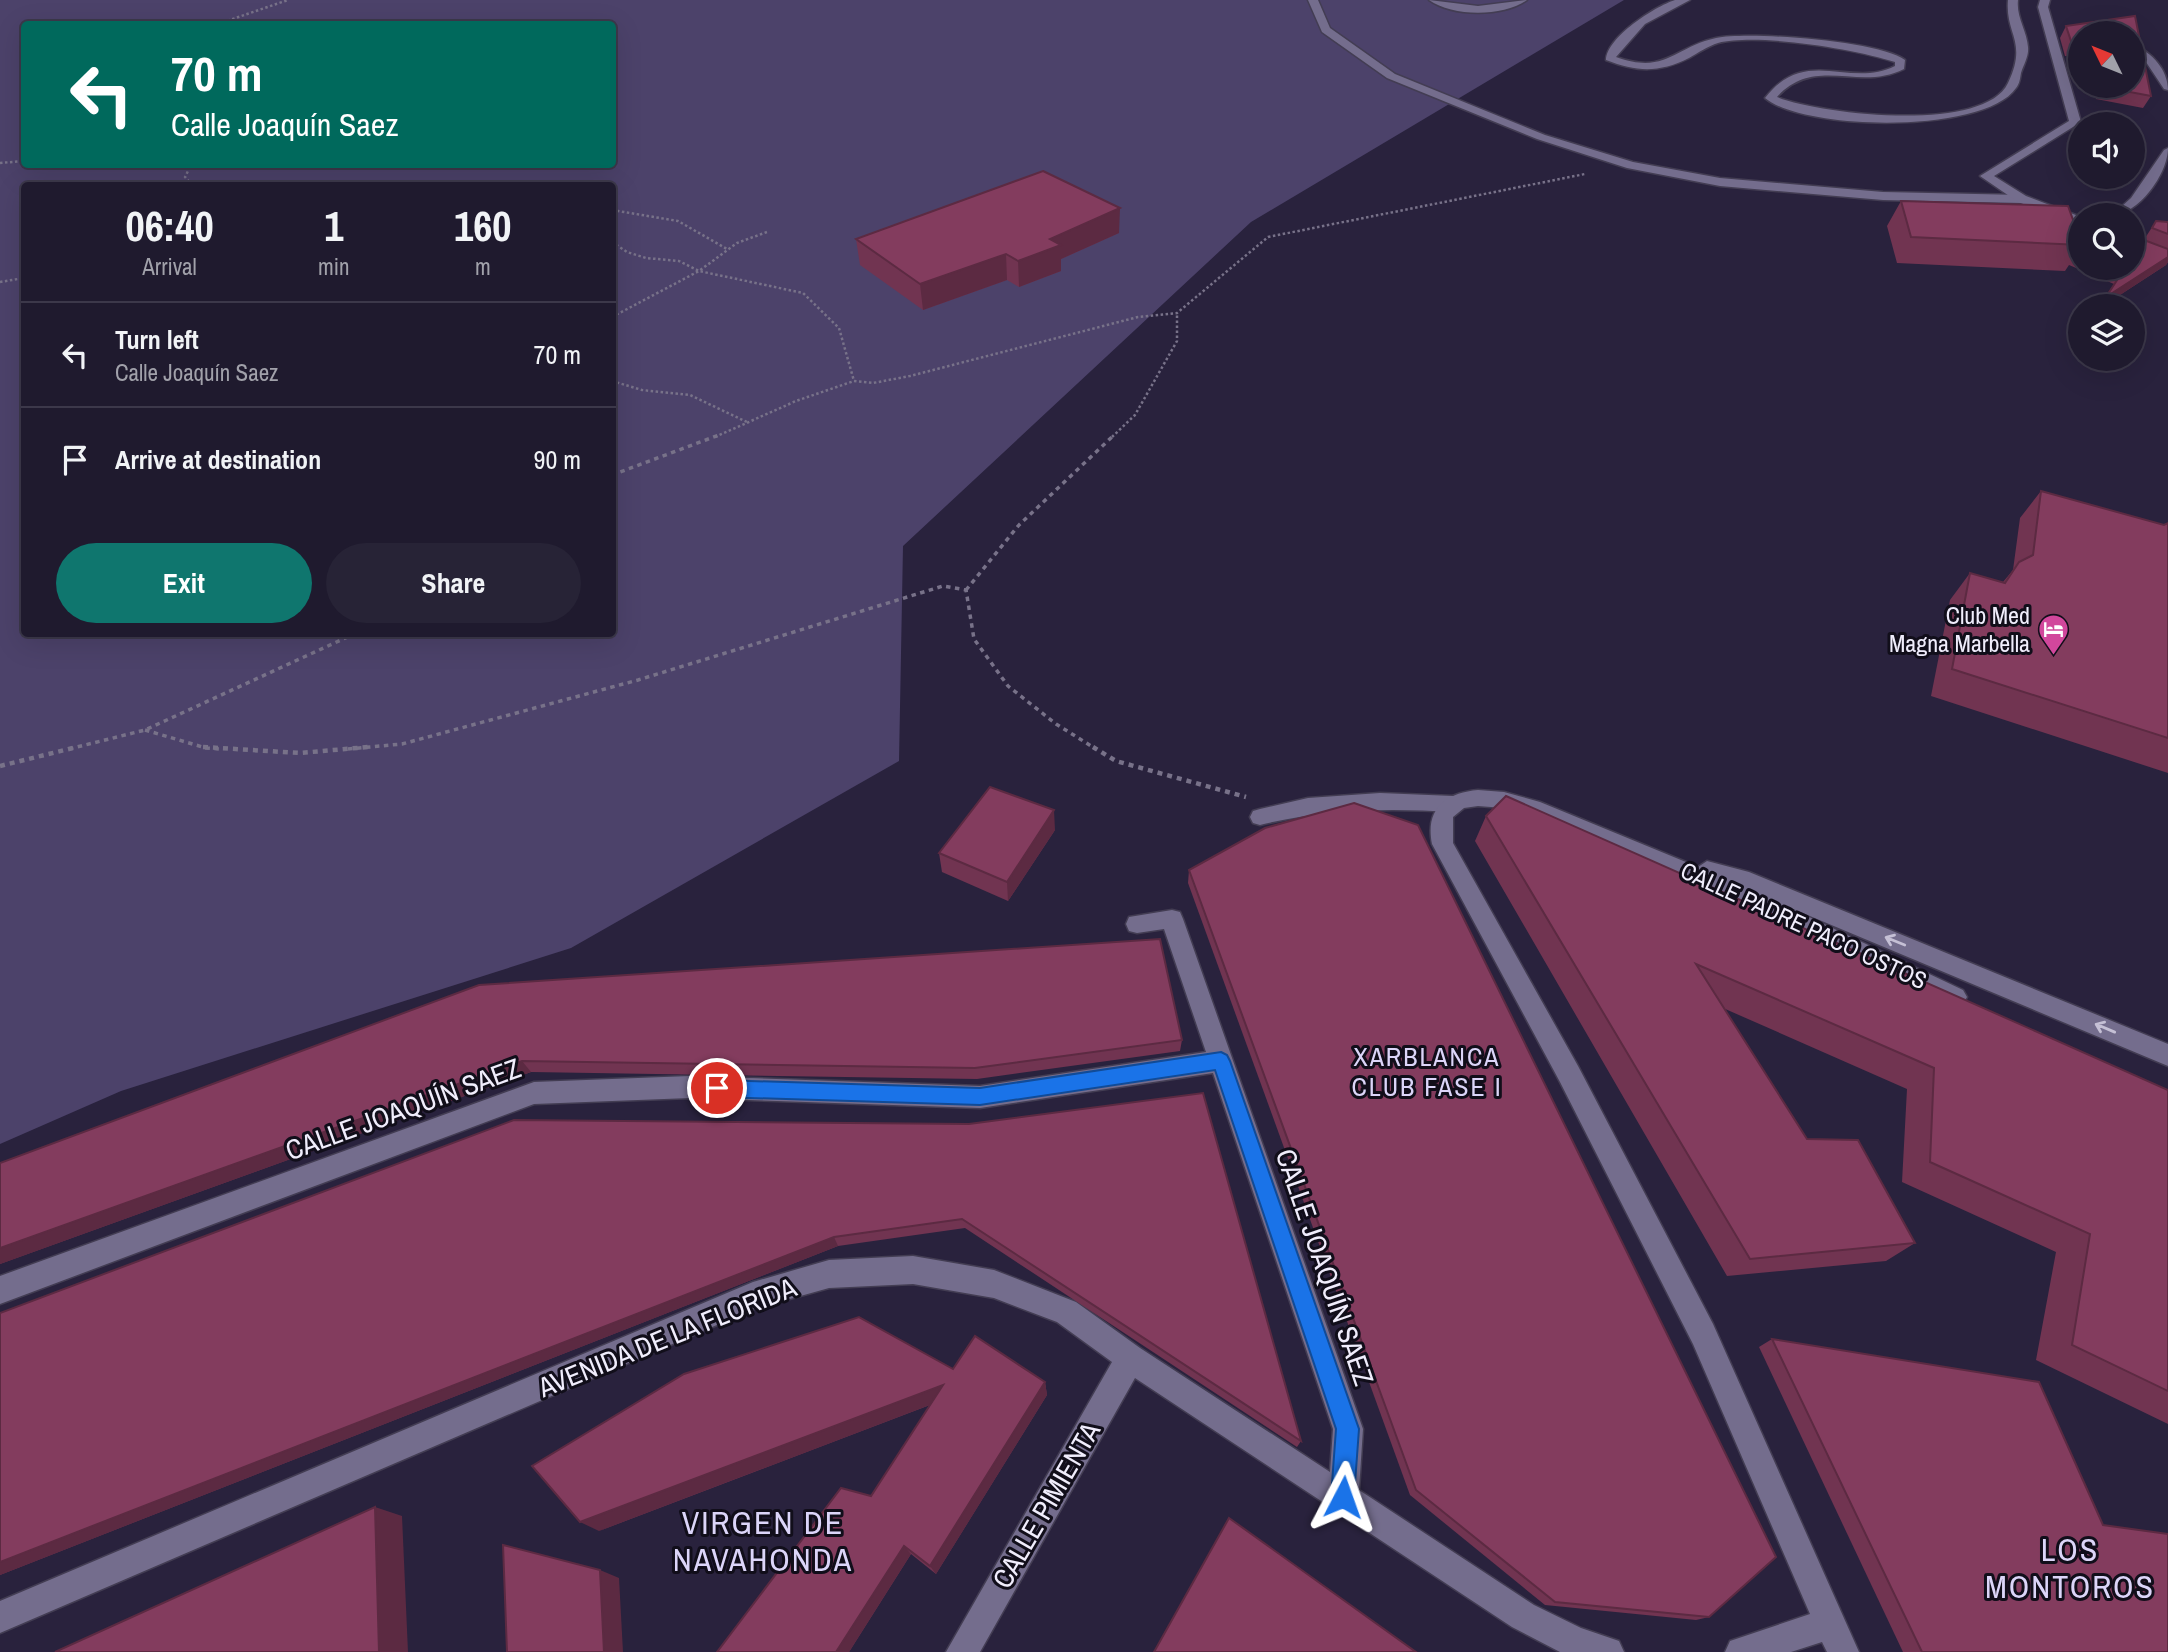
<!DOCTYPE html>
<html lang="en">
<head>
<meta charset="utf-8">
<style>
  body { margin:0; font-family:"Archivo Narrow",sans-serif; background:#272336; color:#f1f3f6; height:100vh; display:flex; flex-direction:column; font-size:26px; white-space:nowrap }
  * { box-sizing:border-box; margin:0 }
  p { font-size:23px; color:#a1a1aa }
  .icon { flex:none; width:38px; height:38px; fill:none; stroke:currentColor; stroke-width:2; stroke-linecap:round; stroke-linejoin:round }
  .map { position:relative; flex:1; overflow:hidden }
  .drawer { position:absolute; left:21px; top:182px; width:595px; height:455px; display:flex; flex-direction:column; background:#1f1a2e; border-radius:7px; box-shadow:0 7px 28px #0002,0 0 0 2px #3c384a }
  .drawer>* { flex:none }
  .guide { position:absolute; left:21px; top:21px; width:595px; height:147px; border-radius:7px; box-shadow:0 7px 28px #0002,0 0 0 2px #3c384a; background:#00695c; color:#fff; overflow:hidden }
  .needle { width:46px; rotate:313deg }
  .controls { position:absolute; left:2068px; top:21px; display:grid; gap:14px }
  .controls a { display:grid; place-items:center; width:77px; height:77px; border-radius:50%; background:#1f1a2e; box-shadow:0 7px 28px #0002,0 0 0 2px #3c384a; font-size:35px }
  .pin { position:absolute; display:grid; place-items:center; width:60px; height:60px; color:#fff; margin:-30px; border:4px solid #fff; border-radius:50%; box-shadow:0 2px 7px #0007 }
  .me { position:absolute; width:77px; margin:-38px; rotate:4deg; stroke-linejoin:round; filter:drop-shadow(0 0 5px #0008) }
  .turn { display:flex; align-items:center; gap:24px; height:147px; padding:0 35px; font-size:32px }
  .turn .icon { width:91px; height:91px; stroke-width:2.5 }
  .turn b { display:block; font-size:49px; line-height:60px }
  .eta { display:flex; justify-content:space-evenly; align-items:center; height:119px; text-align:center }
  .eta b { font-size:42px; font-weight:700; line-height:49px }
  .cta { display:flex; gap:14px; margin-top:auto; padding:14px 35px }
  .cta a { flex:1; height:80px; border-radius:42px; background:#0f766e; color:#fff; font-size:28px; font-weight:700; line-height:80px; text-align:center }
  .cta a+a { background:#272336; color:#f1f3f6 }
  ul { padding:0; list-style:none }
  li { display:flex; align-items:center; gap:21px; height:105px; padding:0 35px; border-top:2px solid #3c384a }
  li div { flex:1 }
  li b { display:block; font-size:26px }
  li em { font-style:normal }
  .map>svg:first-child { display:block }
  .green { fill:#4c426a; fill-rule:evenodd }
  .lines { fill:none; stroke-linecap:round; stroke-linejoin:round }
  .lane-casing { stroke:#433d53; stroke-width:3 }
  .street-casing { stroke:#433d53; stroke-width:3 }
  .secondary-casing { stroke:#433d53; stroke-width:3 }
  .path-far2 { stroke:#787289; stroke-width:2.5; stroke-dasharray:2.5 2.5; stroke-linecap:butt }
  .path-far1 { stroke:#787289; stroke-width:3.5; stroke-dasharray:4.5 4.5; stroke-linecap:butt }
  .path { stroke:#787289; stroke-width:4.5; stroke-dasharray:5 5; stroke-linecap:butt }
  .lane { fill:#746d8d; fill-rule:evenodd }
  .street { fill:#746d8d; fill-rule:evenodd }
  .secondary { fill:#746d8d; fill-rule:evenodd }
  .wall { fill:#713451 }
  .shaded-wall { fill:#5c2a42 }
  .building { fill:#833c5e; stroke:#5c2a42; stroke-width:2 }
  .oneway { stroke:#c5c0d5 }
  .route { fill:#1a73e8; stroke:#114b97; stroke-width:2 }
  .labels { text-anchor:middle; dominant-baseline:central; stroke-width:6; stroke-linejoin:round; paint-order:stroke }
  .poi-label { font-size:24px; fill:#f0edfc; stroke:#110e1a; text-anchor:end }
  .street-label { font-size:24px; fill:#f0edfc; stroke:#110e1a }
  .neighbourhood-label { font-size:26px; letter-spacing:2px; fill:#dcd5f9; stroke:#110e1a }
  .near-street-label { font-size:28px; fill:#f0edfc; stroke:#110e1a }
  .near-neighbourhood-label { font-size:32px; letter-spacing:2px; fill:#dcd5f9; stroke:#110e1a }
</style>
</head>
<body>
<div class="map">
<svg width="2168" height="1652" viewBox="0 0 2168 1652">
  <rect width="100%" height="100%" fill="#29223d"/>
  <!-- green -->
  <path class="green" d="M 0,0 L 1624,0 L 1251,222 L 903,546 L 899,761 L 571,948 L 121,1091 L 0,1144 ZM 24,24 L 612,24 L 612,164 L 24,164 ZM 24,186 L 612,186 L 612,634 L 24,634 Z"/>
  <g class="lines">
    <defs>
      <path id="lane" d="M 1380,793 L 1453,796 L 1460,798 L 1463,804 L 1460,810 L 1453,812 C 1387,808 1324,809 1260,825 L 1253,823 L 1250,817 L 1253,811 L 1260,809 L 1308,798 Z"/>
      <g id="street">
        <path d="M 1308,0 L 1318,0 L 1330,28 L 1395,74 L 1545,135 L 1633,162 L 1720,178 L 1883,192 L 2022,195 L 2028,199 L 2022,203 L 1883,200 L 1720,186 L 1627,168 L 1537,139 L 1387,78 L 1322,32 Z"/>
        <path d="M 1429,0 L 1478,6 L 1527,0 C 1503,17 1453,17 1429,0 Z"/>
        <path d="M 1675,0 L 1690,0 L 1645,24 L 1616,57 C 1666,75 1674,47 1716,38 C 1749,31 1880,41 1905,60 L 1904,69 C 1859,92 1815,55 1777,97 C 1819,114 1984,134 2008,83 C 2028,41 2005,35 2008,0 L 2018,0 C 2016,17 2027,31 2028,47 C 2029,56 2024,64 2021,73 C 2020,78 2020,83 2016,88 C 1985,134 1804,131 1765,98 C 1806,45 1849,89 1895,66 L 1895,62 C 1854,49 1759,33 1718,43 C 1708,46 1698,53 1689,58 C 1659,73 1637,72 1606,60 C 1607,37 1654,7 1675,0 Z"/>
        <path d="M 2133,45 C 2152,52 2168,70 2168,90 L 2164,89 L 2144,59 L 2133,53 Z"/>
        <path d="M 2168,148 C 2168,174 2138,215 2112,215 L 2131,198 L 2164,150 Z"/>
        <path d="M 1478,790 L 1504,792 L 1540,802 L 1698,867 L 1707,861 L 1749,872 L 2168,1044 L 2168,1066 L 1786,906 L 1963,990 L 1967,997 L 1963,1004 L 1955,1007 L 1728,899 L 1539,819 L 1504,808 L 1478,806 L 1464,808 L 1453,817 L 1453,843 L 1578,1066 L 1713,1324 L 1859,1652 L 1827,1652 L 1822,1642 L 1791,1652 L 1725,1652 L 1730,1641 L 1810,1614 L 1693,1344 L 1560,1082 L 1432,844 C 1425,809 1445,793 1478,790 Z"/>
        <path d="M 1172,910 L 1180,912 L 1183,919 L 1363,1429 L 1359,1490 L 1534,1605 L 1581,1628 L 1619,1641 L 1624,1652 L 1560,1652 L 1512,1627 L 1135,1378 L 980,1652 L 946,1652 L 1112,1362 L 1057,1322 L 994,1298 L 913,1284 L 829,1288 L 754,1309 L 0,1633 L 0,1601 L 753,1282 L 829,1260 L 913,1256 L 994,1270 L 1076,1302 L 1140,1348 L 1330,1472 L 1333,1429 L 1213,1073 L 980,1108 L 690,1098 L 534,1104 L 0,1304 L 0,1276 L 534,1082 L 690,1076 L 980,1086 L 1206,1052 L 1164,929 L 1137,933 L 1129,931 L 1126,924 L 1129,917 Z"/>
      </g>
      <path id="secondary" d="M 2040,0 L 2050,0 L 2048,7 L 2081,122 L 1994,176 L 2026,196 L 2081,217 L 2081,226 L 2018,202 L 1980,176 L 2069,121 L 2038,7 Z"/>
    </defs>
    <!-- lane casing -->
    <use href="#lane" class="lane-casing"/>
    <!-- street casing -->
    <use href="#street" class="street-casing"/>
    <!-- secondary casing -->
    <use href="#secondary" class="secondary-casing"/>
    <!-- path-far2 -->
    <g class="path-far2">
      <path d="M 218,24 L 288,0"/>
      <path d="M 0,163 L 24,161"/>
      <path d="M 186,164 L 190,167 L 185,177 L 193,186"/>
      <path d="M 612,210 L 678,221 L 727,249"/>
      <path d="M 612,242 L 627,252 L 646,258 L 679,261 L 699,271 L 803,293 L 839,328 L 854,381"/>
      <path d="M 0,282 L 24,278"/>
      <path d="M 612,317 L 699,271 L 737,243 L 767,232"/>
      <path d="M 612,381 L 642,390 L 690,395 L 749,423"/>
      <path d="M 715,437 L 796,401 L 854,381 L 873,383 L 910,376 L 1138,317 L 1177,313 L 1268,237 L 1585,174"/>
      <path d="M 1112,437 L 1135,415 L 1177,341 L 1177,313"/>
    </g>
    <!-- path-far1 -->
    <g class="path-far1">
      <path d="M 612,475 L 719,435"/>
      <path d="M 966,590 L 1019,525 L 1114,435"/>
      <path d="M 145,730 L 206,748 L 220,749"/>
      <path d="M 69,749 L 145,730 L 354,634"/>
      <path d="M 348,749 L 402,744 L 638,680 L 943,586 L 966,590 L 974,639 L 1008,686 L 1056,724 L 1096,749"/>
    </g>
    <!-- path -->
    <g class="path">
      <path d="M 203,747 L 300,753 L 368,747"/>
      <path d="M 1093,747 L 1116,761 L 1246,797"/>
      <path d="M 0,766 L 77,747"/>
    </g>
    <!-- lane -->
    <use href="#lane" class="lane"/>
    <!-- street -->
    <use href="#street" class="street"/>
    <!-- secondary -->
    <use href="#secondary" class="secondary"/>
  </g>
  <!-- wall -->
  <g class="wall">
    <path d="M 2135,16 L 2151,96 L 2143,108 L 2096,99 L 2097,86 L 2133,86 L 2133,33 L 2081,33 L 2081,57 L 2065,56 L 2060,38 L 2066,26 Z"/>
    <path d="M 1901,201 L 2081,242 L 2081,247 L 2079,251 L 2081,250 L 2081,268 L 2133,268 L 2140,246 L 2156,221 L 2168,222 L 2168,262 L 2166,265 L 2103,306 L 2099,306 L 2114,284 L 2069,265 L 2065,271 L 1897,263 L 1887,226 Z"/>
    <path d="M 1119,233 L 1061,259 L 1061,271 L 1019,287 L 1007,280 L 923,310 L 860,265 L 856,239 Z"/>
    <path d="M 2041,491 L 2164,525 L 2168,523 L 2168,773 L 1931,696 L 1950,600 L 1970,573 L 2003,582 L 2013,570 L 2020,518 Z"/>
    <path d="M 1486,816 L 2168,1090 L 2168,1424 L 2036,1360 L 2056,1252 L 1902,1182 L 1907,1089 L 1723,1008 L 1807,1139 L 1915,1243 L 1886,1261 L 1727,1276 L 1475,841 Z"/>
    <path d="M 1055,830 L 1008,901 L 942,872 L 939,853 Z"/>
    <path d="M 1189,870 L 1709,1617 L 1696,1620 L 1545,1605 L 1410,1495 L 1188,883 Z"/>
    <path d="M 479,985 L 1182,1040 L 1180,1051 L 977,1079 L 531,1072 L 0,1264 L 0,1163 Z"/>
    <path d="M 969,1124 L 1301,1441 L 1297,1447 L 965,1228 L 838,1246 L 0,1575 L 0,1313 Z"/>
    <path d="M 1772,1339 L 2103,1525 L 2168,1652 L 1903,1652 L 1759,1347 Z"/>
    <path d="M 953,1369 L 1045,1382 L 1047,1395 L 936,1574 L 911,1554 L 849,1652 L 871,1496 L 930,1405 L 599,1531 Z"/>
  </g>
  <!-- shaded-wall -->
  <g class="shaded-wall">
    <path d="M 1120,208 L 1119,233 L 1061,259 L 1061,271 L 1019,287 L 1018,261 L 1050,239 Z"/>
    <path d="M 1006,254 L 1007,280 L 923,310 L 920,284 Z"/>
    <path d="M 2168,257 L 2168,262 L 2166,265 L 2103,306 L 2099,306 L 2106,297 Z"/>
    <path d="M 1054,810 L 1055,830 L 1008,901 L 1007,882 Z"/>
    <path d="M 522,1061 L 531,1072 L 0,1264 L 0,1248 Z"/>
    <path d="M 834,1237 L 838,1246 L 0,1575 L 0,1562 Z"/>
    <path d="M 1045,1382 L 1047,1395 L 936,1574 L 930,1566 Z"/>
    <path d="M 943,1385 L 948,1398 L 599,1531 L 580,1522 Z"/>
    <path d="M 375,1507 L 402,1516 L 408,1652 L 379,1652 Z"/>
    <path d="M 904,1546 L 911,1554 L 849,1652 L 836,1652 Z"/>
    <path d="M 600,1570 L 619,1578 L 623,1652 L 604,1652 Z"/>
  </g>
  <!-- building -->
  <g class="building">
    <path d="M 2135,16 L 2151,96 L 2103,87 L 2103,86 L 2133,86 L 2133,33 L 2081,33 L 2081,45 L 2072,44 L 2066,26 Z"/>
    <path d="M 1043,171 L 1120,208 L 1050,239 L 1061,245 L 1018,261 L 1006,254 L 920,284 L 856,239 Z"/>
    <path d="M 1901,201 L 2068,206 L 2081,242 L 2081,245 L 1911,237 Z"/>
    <path d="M 2156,221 L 2168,222 L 2168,234 L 2152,228 Z"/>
    <path d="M 2144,240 L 2168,249 L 2168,257 L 2106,297 L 2123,271 L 2115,268 L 2133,268 L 2133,243 L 2140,246 Z"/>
    <path d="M 2041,491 L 2164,525 L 2168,523 L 2168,738 L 1952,669 L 1970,573 L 2005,583 L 2019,562 L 2033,555 Z"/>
    <path d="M 990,787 L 1054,810 L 1007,882 L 939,853 Z"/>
    <path d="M 1506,796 L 2168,1090 L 2168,1391 L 2072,1345 L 2090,1234 L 1930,1162 L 1934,1068 L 1696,964 L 1807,1139 L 1858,1140 L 1915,1243 L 1750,1259 L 1486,816 Z"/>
    <path d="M 1354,803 L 1418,825 L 1776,1557 L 1709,1617 L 1555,1602 L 1416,1490 L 1189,870 L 1265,828 Z"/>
    <path d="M 1160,939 L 1182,1040 L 975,1068 L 522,1061 L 0,1248 L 0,1163 L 479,985 Z"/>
    <path d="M 1203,1093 L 1301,1441 L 962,1219 L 834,1237 L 0,1562 L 0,1313 L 514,1120 L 969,1124 Z"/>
    <path d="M 859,1317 L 953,1369 L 975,1336 L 1045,1382 L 930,1566 L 904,1546 L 836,1652 L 717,1652 L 841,1488 L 871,1496 L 943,1385 L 580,1522 L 532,1466 L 684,1374 Z"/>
    <path d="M 1772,1339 L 2039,1382 L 2103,1525 L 2168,1534 L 2168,1652 L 1922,1652 Z"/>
    <path d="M 375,1507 L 379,1652 L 55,1652 Z"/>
    <path d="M 1229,1518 L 1416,1652 L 1154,1652 Z"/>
    <path d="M 503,1545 L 600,1570 L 604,1652 L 507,1652 Z"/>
  </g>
  <!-- one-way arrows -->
  <defs><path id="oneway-shaft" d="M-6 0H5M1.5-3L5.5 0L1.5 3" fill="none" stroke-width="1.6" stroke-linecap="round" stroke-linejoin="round" transform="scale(1.75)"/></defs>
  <g class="oneway">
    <use href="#oneway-shaft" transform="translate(1895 941) rotate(-158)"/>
    <use href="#oneway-shaft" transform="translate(2105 1028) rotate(-157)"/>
  </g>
  <!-- route -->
  <path class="route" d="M 1221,1052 L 1227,1055 L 1230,1061 L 1359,1429 L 1354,1497 L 1351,1505 L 1343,1508 L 1335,1505 L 1331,1497 L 1336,1429 L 1215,1070 L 980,1105 L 717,1097 L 710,1094 L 707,1088 L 710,1082 L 717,1080 L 980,1088 Z"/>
  <!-- icons -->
  <defs>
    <symbol id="hotel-pin" viewBox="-11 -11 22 30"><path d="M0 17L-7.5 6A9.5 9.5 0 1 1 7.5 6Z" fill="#d1479c" stroke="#110e1a"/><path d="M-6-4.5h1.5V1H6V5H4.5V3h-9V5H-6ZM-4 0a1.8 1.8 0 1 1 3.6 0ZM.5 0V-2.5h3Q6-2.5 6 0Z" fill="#fff"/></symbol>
  </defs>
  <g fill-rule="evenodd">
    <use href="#hotel-pin" x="2036" y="612" width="35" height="47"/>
  </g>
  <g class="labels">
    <!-- poi labels -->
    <g class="poi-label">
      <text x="2030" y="615">Club Med<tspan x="2030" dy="28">Magna Marbella</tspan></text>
    </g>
    <!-- street labels -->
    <g class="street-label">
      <text transform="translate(1804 925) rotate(25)">CALLE PADRE PACO OSTOS</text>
    </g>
    <!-- neighbourhood labels -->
    <g class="neighbourhood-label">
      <text x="1427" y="1056">XARBLANCA<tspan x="1427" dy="30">CLUB FASE I</tspan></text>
    </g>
    <!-- near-street labels -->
    <g class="near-street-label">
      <text transform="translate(403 1109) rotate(-20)">CALLE JOAQUÍN SAEZ</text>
      <text transform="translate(1325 1267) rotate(71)">CALLE JOAQUÍN SAEZ</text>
      <text transform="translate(667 1337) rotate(-22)">AVENIDA DE LA FLORIDA</text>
      <text transform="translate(1046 1505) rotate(-60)">CALLE PIMIENTA</text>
    </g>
    <!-- near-neighbourhood labels -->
    <g class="near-neighbourhood-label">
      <text x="763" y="1522">VIRGEN DE<tspan x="763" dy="37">NAVAHONDA</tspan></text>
      <text x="2070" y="1549">LOS<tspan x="2070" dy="37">MONTOROS</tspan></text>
    </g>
  </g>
</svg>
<div class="controls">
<a><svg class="needle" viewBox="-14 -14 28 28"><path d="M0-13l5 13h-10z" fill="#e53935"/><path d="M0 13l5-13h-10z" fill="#a1a1aa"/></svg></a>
<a><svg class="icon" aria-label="sound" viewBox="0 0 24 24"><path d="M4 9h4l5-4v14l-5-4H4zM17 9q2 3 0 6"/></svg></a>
<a><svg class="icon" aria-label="search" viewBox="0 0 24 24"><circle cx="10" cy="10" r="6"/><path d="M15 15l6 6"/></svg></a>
<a><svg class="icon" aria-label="layers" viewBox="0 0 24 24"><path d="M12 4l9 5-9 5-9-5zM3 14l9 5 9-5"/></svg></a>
</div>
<div class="pin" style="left:717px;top:1088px;background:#d93025"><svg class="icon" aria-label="arrive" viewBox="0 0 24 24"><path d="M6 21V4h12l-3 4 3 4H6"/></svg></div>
<svg class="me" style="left:1343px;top:1497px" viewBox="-20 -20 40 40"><path d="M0-17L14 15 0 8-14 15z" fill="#1a73e8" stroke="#fff" stroke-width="4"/></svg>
<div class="guide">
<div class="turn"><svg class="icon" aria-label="left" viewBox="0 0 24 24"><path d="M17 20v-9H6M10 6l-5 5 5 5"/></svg><div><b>70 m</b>Calle Joaquín Saez</div></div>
</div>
<section class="drawer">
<div class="eta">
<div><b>06:40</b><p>Arrival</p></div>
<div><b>1</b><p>min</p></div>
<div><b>160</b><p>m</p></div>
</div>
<ul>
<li><svg class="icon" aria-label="left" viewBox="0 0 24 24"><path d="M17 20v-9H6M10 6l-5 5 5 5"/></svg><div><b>Turn left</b><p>Calle Joaquín Saez</p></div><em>70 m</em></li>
<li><svg class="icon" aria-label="arrive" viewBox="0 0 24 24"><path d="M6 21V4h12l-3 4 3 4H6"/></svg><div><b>Arrive at destination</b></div><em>90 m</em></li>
</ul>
<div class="cta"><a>Exit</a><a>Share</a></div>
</section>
</div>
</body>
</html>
